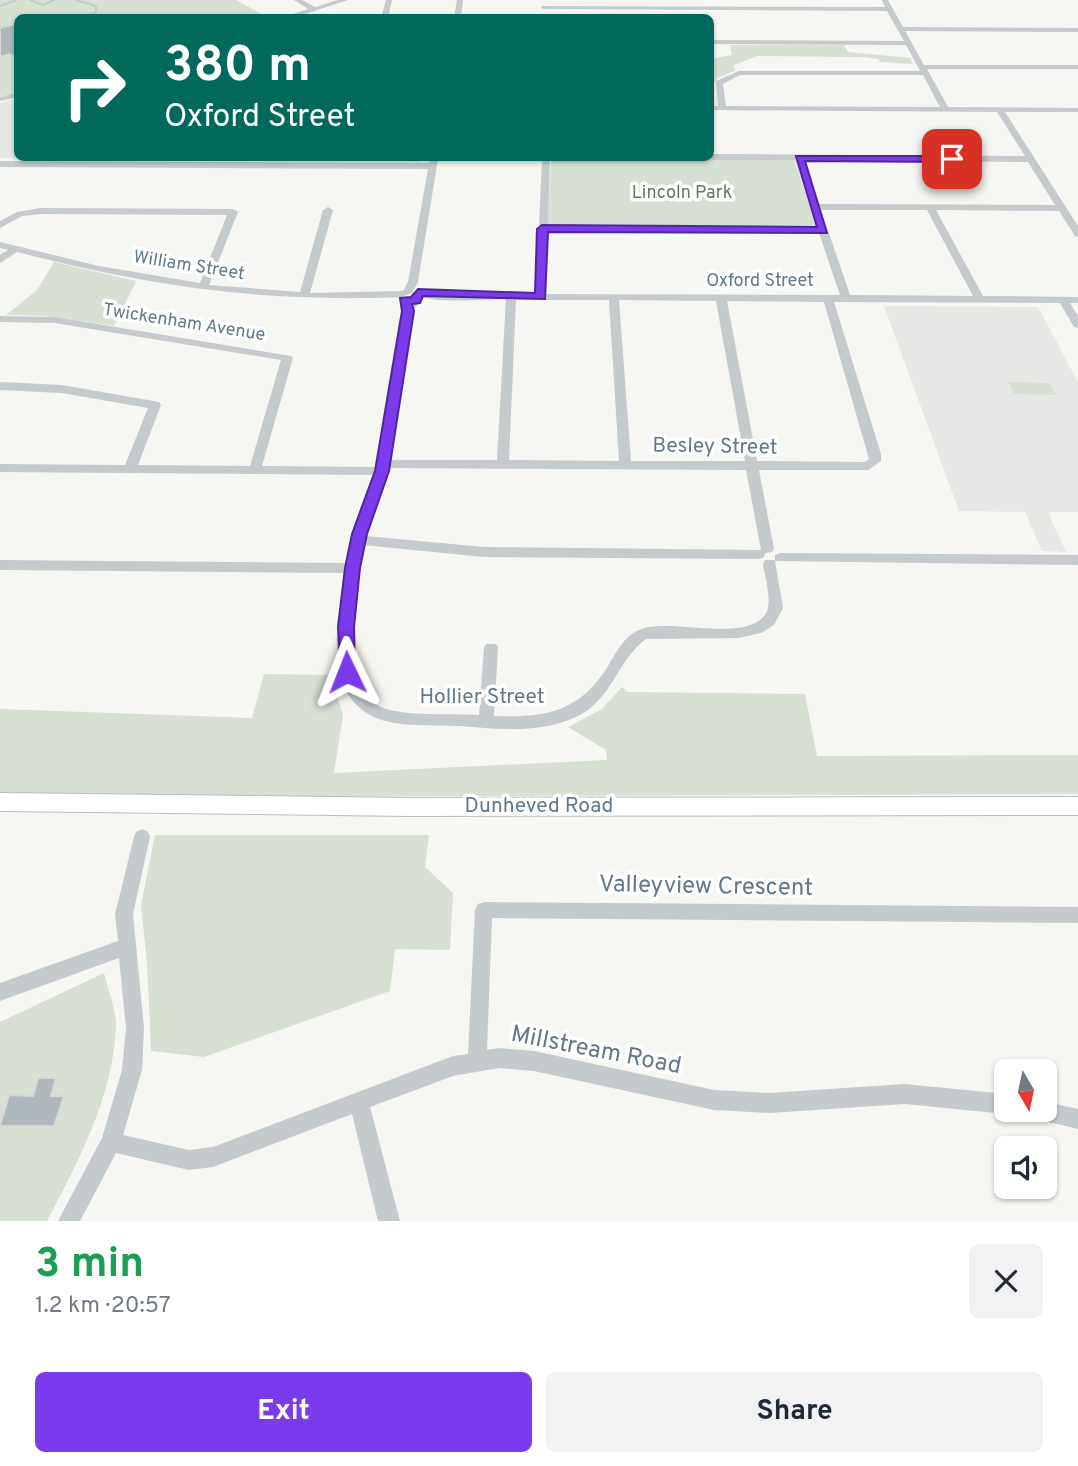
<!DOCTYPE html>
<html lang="en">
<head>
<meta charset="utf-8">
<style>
  body { margin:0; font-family:Overpass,sans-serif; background:#f2f2f3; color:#1f2937; height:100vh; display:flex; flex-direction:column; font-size:26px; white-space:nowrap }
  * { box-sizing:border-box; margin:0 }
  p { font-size:23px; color:#747a83 }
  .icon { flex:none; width:38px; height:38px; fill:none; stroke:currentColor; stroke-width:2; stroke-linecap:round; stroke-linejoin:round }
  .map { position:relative; height:1221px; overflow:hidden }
  .sheet { display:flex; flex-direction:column; background:#fff; flex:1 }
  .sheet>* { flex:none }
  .top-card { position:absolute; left:14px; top:14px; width:700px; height:147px; border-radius:10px; box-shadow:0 2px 5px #0004; background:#00695c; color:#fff; overflow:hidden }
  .needle { width:46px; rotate:171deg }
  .fabs { position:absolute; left:994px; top:1059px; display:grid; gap:14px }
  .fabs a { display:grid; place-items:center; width:63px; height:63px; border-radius:10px; background:#fff; box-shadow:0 2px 5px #0004; font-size:35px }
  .pin { position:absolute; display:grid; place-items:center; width:60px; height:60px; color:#fff; margin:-30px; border-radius:14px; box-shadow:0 4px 10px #0006 }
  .me { position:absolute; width:77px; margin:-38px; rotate:358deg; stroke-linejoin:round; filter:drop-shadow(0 0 5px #0008) }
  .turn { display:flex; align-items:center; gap:24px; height:147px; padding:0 35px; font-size:32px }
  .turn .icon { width:91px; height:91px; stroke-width:2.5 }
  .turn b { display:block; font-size:49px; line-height:60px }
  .round { display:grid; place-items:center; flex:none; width:74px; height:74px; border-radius:10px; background:#f2f2f3 }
  .headline { display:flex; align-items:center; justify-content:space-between; height:119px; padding:0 35px }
  h1 { font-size:42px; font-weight:700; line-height:52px; color:#1e9e55 }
  .button { display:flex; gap:14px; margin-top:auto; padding:14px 35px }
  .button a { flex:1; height:80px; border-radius:10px; background:#7c3aed; color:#fff; font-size:28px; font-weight:700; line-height:80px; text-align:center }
  .button a+a { background:#f2f2f3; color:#1f2937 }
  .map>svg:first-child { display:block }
  .built { fill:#e7e8e6 }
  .green { fill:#d8dfd3 }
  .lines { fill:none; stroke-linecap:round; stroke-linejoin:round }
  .stream { stroke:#bdccd0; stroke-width:2 }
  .building { fill:#aeb8bd; stroke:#d8d7d5; stroke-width:2 }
  .major-casing { stroke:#b8bdc0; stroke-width:2 }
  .minor { fill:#c5cacd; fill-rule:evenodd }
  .major { fill:#fff; fill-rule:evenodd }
  .route { fill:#7c3aed; stroke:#51269a; stroke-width:2 }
  .labels { text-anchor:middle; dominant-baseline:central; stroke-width:7; stroke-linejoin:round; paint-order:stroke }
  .far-park-label { font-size:18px; fill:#65785d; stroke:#fff }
  .far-street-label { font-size:18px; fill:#627987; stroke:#fff }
  .street-label { font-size:21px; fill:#627987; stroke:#fff }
  .near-street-label { font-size:24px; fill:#627987; stroke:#fff }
</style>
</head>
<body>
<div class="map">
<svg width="1078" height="1221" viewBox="0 0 1078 1221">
  <rect width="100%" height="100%" fill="#f6f6f2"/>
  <!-- built -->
  <g class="built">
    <path d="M 17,98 L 18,158 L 421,158 L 420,162 L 0,158 L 0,103 Z"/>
    <path d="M 884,306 L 1038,307 L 1078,382 L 1078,512 L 1048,512 L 1066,552 L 1042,551 L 1025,512 L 959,511 Z"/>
  </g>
  <!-- green -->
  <g class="green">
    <path d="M 0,0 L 236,0 L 267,17 L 18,18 L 17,92 L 0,97 Z"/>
    <path d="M 730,45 L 844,45 L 848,52 L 910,58 L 913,64 L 880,62 L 878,59 L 863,57 L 757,56 L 734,65 L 735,71 L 717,78 L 711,89 L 711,59 L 732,55 Z"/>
    <path d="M 551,159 L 794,160 L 817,226 L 548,225 Z"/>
    <path d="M 54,262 L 136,281 L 114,326 L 47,316 L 6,315 L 37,290 Z"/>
    <path d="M 1009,382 L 1050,383 L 1056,395 L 1014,394 Z"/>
    <path d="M 264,674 L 330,675 L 343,715 L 334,773 L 607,760 L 606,750 L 568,727 L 602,709 L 622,687 L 627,692 L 805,694 L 817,756 L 1078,755 L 1078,794 L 181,797 L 0,792 L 0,709 L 252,718 Z"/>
    <path d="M 155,835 L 429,835 L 425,867 L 453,893 L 450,950 L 395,949 L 390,991 L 204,1057 L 151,1051 L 147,962 L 141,906 Z"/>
    <path d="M 104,973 C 108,990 116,1009 116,1026 C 113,1097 79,1160 47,1221 L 0,1221 L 0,1022 Z"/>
  </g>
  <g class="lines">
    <!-- stream -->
    <g class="stream">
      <path d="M 30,0 L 43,5 L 54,0"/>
      <path d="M 76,0 L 96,6 L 96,12 L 83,18"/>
      <path d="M 0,6 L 16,0"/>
    </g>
  </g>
  <!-- building -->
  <g class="building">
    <path d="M 18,23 L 18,60 L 10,54 L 0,57 L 0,28 Z"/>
    <path d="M 38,1078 L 56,1078 L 51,1096 L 64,1096 L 54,1126 L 0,1126 L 9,1095 L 33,1096 Z"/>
  </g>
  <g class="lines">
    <defs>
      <path id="major" d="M 0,793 L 411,798 L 1078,797 L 1078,815 L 411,816 L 0,811 Z"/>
    </defs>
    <!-- major casing -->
    <use href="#major" class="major-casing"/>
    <!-- minor -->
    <g class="minor">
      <path d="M 294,0 L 302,0 L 315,7 L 338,0 L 348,0 L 293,18 L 281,18 L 308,9 Z"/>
      <path d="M 386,0 L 392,0 L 388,18 L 381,18 Z"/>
      <path d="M 457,0 L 463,0 L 461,18 L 454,18 Z"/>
      <path d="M 882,0 L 888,0 L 903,27 L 1078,28 L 1078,32 L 905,31 L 924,65 L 1078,65 L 1078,69 L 927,69 L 948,107 L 1078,108 L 1078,112 L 1005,112 L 1078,226 L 1078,237 L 1075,236 L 1059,211 L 936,210 L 983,296 L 1078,297 L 1078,303 L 1070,303 L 1078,316 L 1078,328 L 1074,327 L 1060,303 L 834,302 L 881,454 L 881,461 L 868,470 L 759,470 L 774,549 L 772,552 L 765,553 L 764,557 L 759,559 L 484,557 L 363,545 C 356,577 342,662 360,690 C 365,697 373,703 381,707 C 405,717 452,713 479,715 L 484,648 L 486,644 L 496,644 L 498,648 L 494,716 C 545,718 580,712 608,666 C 616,653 624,636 639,630 C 670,617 742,643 764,616 C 774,605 765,578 763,564 L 765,560 L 775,560 L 775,555 L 780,553 L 1078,555 L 1078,565 L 775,561 L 783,608 L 774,625 L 761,633 L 738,638 L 646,639 C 616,661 613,700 576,717 C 539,734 499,729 460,726 C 435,725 409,727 385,721 C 321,703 336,623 345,573 L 0,570 L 0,560 L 346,563 L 353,533 L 375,475 L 0,472 L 0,464 L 125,465 L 148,408 L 62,393 L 0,390 L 0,382 L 62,385 L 159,402 L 161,405 L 138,465 L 250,466 L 281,360 L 55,323 L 0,322 L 0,316 L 55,317 L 291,356 L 293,358 L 262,466 L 377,467 L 403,311 L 412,298 L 420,298 L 421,300 L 413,311 L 390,460 L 497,460 L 506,299 C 482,299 431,305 413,293 L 418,290 L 442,293 L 536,293 L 542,158 L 550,158 L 548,226 L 817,227 L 795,160 L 710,160 L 706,158 L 710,158 L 710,154 L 1025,156 L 997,112 L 710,110 L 710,106 L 718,106 L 716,81 L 739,71 L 920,71 L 906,45 L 710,44 L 710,40 L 904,41 L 887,11 L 543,9 L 541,6 L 885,7 ZM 740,75 L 923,75 L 940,107 L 726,106 L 723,84 ZM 804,160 L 1028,162 L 1055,205 L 819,204 ZM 821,210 L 927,210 L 973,296 L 850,295 ZM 548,232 L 819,233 L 840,295 L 546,294 ZM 516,300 L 609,300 L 619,461 L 509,460 ZM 619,300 L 716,301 L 745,461 L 631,461 ZM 727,301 L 824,302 L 869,459 L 865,462 L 757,461 ZM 389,468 L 746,470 L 761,550 L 484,547 L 366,536 L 382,493 Z"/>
      <path d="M 18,92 L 18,97 L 0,101 L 0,97 Z"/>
      <path d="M 431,158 L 438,159 L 418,282 L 412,293 L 401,297 C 265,303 148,286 17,252 L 0,263 L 0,255 L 8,250 L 0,248 L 0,242 L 99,266 L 200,283 L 227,215 L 41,214 L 22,216 L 0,228 L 0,221 L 17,212 L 41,208 L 233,209 L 238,212 L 209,285 L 300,292 L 323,210 L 328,207 L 333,210 L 310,293 L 403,291 L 408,282 L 428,169 L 0,167 L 0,161 L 429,163 Z"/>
      <path d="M 142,829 L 148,832 L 150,837 L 133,914 L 144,1028 L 142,1070 L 123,1135 L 189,1150 L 213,1147 L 453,1056 L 468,1054 L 475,910 L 478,904 L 484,902 L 1078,907 L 1078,923 L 492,918 L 487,1050 L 499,1048 L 534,1051 L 714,1090 L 770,1093 L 905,1084 L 1006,1094 L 1006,1110 L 1014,1110 L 1006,1114 L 905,1104 L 770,1113 L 714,1110 L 534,1071 L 499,1068 L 453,1076 L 370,1107 L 400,1221 L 378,1221 L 352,1114 L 213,1167 L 189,1170 L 116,1153 L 80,1221 L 58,1221 L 102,1138 L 122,1070 L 126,1028 L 119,958 L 0,1001 L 0,983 L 118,941 L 115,914 L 134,837 L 136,832 Z"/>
      <path d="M 1045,1102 L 1078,1109 L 1078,1129 L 1028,1117 L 1025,1110 L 1045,1110 Z"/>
    </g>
    <!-- major -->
    <use href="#major" class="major"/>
  </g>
  <!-- route -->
  <path class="route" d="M 796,156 L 952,156 L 957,159 L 952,162 L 805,161 L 827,233 L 548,232 L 545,299 L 423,296 L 420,303 L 412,304 L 414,311 L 389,471 L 367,534 L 360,568 L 354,627 L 355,672 L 353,677 L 341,677 L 338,627 L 345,568 L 352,534 L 375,471 L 402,311 L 400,298 L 411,297 L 418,289 L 535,293 L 537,229 L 542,225 L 817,227 Z"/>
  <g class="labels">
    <!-- far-park labels -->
    <g class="far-park-label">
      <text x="682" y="193">Lincoln Park</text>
    </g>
    <!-- far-street labels -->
    <g class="far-street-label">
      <text transform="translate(189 266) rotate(9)">William Street</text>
      <text x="760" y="281">Oxford Street</text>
      <text transform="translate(184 323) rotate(9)">Twickenham Avenue</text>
    </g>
    <!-- street labels -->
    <g class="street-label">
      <text transform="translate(715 447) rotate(1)">Besley Street</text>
      <text x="482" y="697">Hollier Street</text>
      <text x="539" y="806">Dunheved Road</text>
    </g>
    <!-- near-street labels -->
    <g class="near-street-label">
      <text transform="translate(706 887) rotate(1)">Valleyview Crescent</text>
      <text transform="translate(596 1051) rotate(11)">Millstream Road</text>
    </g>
  </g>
</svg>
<div class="fabs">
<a><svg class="needle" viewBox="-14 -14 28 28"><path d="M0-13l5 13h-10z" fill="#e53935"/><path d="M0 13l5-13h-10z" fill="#747a83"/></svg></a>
<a><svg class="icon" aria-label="sound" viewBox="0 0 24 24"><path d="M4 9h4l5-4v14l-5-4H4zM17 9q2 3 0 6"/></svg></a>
</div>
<div class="pin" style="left:952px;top:159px;background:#d93025"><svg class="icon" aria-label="arrive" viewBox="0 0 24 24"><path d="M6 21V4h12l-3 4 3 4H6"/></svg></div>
<svg class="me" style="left:347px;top:672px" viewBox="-20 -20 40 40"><path d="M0-17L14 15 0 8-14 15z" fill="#7c3aed" stroke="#fff" stroke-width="4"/></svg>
<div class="top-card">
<div class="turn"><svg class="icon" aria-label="right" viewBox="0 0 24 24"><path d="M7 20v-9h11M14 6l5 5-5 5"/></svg><div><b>380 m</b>Oxford Street</div></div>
</div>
</div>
<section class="sheet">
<div class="headline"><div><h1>3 min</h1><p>1.2 km · 20:57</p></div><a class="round"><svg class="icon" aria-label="close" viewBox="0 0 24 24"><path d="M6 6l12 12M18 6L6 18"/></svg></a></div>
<div class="button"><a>Exit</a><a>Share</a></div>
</section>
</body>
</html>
